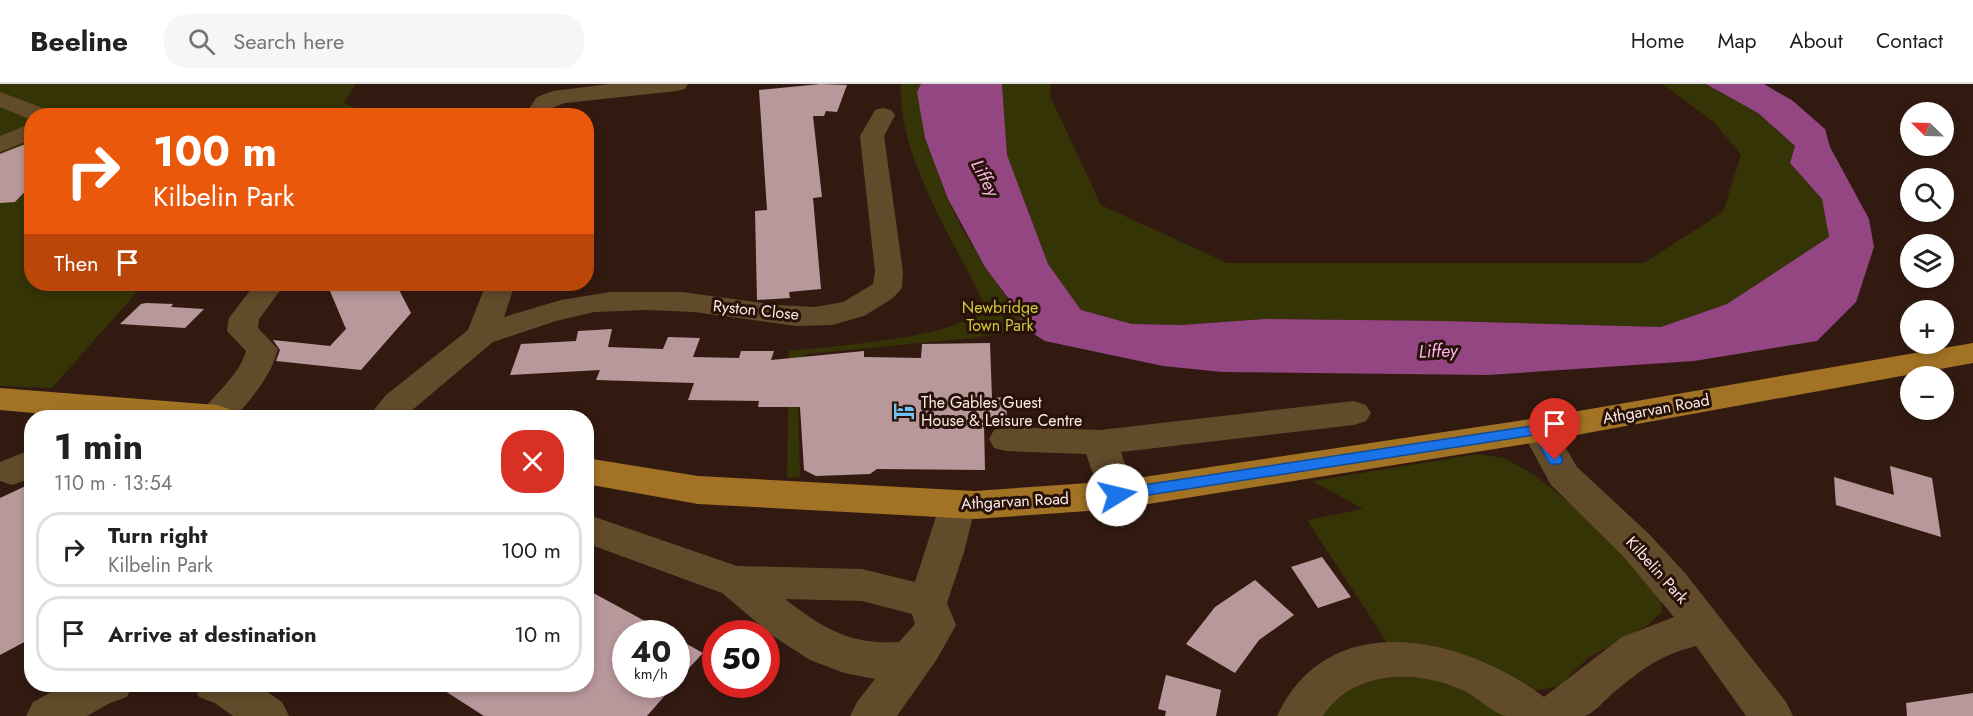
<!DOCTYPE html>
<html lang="en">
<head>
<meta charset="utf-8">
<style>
  body { margin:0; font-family:Jost,sans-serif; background:#f6f6f6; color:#222; height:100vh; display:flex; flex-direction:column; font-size:22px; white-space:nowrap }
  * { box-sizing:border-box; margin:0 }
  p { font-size:20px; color:#767676 }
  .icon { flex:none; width:33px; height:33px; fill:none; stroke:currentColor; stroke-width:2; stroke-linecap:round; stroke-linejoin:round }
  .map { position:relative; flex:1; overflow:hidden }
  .sheet { position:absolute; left:24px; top:326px; width:570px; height:282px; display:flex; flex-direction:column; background:#fff; border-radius:24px; box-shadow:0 3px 9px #0003 }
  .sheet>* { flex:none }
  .banner { position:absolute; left:24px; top:24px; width:570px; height:183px; border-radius:24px; box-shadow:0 3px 9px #0003; background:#ea580c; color:#fff; overflow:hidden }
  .needle { width:39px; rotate:293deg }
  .controls { position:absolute; left:1900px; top:18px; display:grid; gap:12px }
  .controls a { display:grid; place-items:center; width:54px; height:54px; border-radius:50%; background:#fff; box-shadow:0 3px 9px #0003; font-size:30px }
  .speed { position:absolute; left:612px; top:536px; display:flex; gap:12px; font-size:30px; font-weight:700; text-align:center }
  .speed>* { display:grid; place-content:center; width:78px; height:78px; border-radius:50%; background:#fff; box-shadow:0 3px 9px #0003; line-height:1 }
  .speed small { font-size:15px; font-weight:400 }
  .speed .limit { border:9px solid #d22; background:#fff; color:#111 }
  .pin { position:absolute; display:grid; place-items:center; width:51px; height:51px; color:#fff; margin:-62px -26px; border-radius:50% 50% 50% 0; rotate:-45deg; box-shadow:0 0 6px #0007 }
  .pin .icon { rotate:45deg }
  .me { position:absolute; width:66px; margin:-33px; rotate:81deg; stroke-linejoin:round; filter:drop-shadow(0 0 4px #0008) }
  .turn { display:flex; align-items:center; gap:21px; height:126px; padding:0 30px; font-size:27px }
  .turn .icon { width:78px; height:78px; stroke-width:2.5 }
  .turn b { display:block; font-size:42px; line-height:51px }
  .then { display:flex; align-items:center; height:57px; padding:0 30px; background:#0003; gap:12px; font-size:22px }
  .round { display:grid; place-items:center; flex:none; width:63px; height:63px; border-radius:24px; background:#f6f6f6 }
  .overview { display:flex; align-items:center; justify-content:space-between; height:102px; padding:0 30px }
  h1 { font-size:36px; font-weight:700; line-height:45px }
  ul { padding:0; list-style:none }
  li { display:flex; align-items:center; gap:18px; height:75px; margin:0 12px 9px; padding:0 18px; border:3px solid #e0e0e0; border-radius:24px }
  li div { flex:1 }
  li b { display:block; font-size:22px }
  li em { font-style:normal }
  header { display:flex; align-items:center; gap:36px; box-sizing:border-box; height:84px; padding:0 30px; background:#fff; border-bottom:2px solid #e0e0e0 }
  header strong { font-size:28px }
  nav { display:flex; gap:33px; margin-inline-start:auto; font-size:21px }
  .search { width:420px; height:54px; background:#f6f6f6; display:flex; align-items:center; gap:15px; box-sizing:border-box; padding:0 21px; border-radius:24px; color:#767676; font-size:22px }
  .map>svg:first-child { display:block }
  .green { fill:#353406 }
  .water { fill:#944682 }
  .building { fill:#b9989c }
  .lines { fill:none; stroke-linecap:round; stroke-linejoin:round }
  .minor { fill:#624b2a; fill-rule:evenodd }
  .major { fill:#a27324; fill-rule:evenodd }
  .route { fill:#1a73e8; stroke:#114b97; stroke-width:1.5 }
  .labels { text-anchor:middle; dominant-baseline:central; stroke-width:6; stroke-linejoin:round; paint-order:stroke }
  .park-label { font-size:16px; fill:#cdcb3a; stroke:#271108 }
  .street-label { font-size:16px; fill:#fbebe4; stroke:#271108 }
  .poi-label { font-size:16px; fill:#fbebe4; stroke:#271108; text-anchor:start }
  .water-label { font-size:18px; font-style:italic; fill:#f7b7e6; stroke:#271108 }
</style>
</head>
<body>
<header>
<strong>Beeline</strong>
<div class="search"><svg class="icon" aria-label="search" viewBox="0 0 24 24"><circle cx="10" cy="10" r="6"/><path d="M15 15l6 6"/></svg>Search here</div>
<nav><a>Home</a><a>Map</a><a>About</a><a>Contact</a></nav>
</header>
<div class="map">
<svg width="1973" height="632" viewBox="0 0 1973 632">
  <rect width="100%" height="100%" fill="#321a11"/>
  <!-- green -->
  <g class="green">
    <path d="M 0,0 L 356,0 L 344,19 L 355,24 L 350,31 L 32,32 L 32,200 L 144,200 L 52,304 L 0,302 Z"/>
    <path d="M 901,0 L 921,0 L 917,8 C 927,43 934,81 948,115 C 967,162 1001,201 1026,245 L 973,254 L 806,270 L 797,284 L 800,393 L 787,394 L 789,267 C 838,261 950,256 986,224 C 956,159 897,73 901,0 Z"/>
    <path d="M 1002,0 L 1051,0 L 1050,12 L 1101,121 L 1227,179 L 1644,179 L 1723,128 L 1741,71 L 1715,39 L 1663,0 L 1706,0 L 1758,29 L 1795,62 L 1790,79 L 1822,115 L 1829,153 L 1727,220 L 1661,243 L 1445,237 L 1264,235 L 1182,241 L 1132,240 L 1081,226 L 1048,180 L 1007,71 Z"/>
    <path d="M 1478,370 L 1504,374 L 1535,391 L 1600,444 L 1661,514 L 1662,528 L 1648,541 L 1588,574 L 1559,602 L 1535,607 L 1388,560 L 1307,436 L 1363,425 L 1312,397 Z"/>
    <path d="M 1402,588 L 1452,596 L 1516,632 L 1321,632 L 1325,625 L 1357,598 Z"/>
  </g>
  <!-- water -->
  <path class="water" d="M 921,0 L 1002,0 L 1007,71 L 1048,180 L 1081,226 L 1132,240 L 1182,241 L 1264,235 L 1445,237 L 1661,243 L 1727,220 L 1829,153 L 1822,115 L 1790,79 L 1795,62 L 1758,29 L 1706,0 L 1764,0 L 1793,17 L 1825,45 L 1830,63 L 1869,135 L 1874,163 L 1856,218 L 1817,257 L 1694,277 L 1488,291 L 1222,288 L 1163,282 L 1045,257 L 1026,245 L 1011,218 L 985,183 L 948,115 L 925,54 L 917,8 Z"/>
  <!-- building -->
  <g class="building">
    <path d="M 821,0 L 847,1 L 837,28 L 826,27 L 824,32 L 813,32 L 822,113 L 813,114 L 821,205 L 789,208 L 790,214 L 757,216 L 755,127 L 767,126 L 759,6 Z"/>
    <path d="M 28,59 L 32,59 L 32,100 L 15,118 L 0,119 L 0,70 Z"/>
    <path d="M 327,200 L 396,200 L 411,229 L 361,286 L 276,277 L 280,266 L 273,256 L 330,262 L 346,245 Z"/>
    <path d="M 146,219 L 173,220 L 171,223 L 204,225 L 185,244 L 120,240 L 141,220 Z"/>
    <path d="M 612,245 L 608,263 L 663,265 L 668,253 L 700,254 L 693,273 L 739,274 L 741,267 L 774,267 L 771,276 L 864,267 L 864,273 L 921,274 L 922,260 L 990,259 L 992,314 L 1006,313 L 1007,340 L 984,340 L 985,386 L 877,385 L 870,390 L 816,392 L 804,386 L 800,323 L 758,323 L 759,317 L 688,316 L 694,299 L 596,296 L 600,286 L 510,291 L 521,260 L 576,257 L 578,247 Z"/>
    <path d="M 1890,382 L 1932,394 L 1941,453 L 1836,421 L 1834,393 L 1894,411 Z"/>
    <path d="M 32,399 L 32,554 L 0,571 L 0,414 Z"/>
    <path d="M 1322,473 L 1351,513 L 1318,524 L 1291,483 Z"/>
    <path d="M 1255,496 L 1294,531 L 1259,556 L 1235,589 L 1186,560 L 1215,523 Z"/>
    <path d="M 586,505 L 667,549 L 626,549 L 626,600 L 675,600 L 647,632 L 484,632 L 434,600 L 586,600 Z"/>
    <path d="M 676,554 L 703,569 L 676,598 Z"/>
    <path d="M 1166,591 L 1221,606 L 1216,632 L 1165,632 L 1166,627 L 1158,625 Z"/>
    <path d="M 1973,609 L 1973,632 L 1907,632 L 1906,619 Z"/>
  </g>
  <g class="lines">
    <!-- minor -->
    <g class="minor">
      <path d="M 610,0 L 688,0 L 685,5 L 677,7 L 565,19 L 554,23 L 548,32 L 524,32 L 537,13 L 553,7 Z"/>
      <path d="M 0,8 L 51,27 L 55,32 L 32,32 L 32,36 L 0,23 Z"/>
      <path d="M 883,24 L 891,26 L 895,31 L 884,52 L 903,188 L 902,204 L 893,214 L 864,232 L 832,241 L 796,242 L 694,228 L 646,226 L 594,228 L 556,237 L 493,258 L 404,333 L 368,333 L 386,311 L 468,246 L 486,200 L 515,200 L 504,233 L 561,216 L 610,208 L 682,208 L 777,221 L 815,223 L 843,218 L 873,200 L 875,188 L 860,52 L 875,26 Z"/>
      <path d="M 32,39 L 32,55 L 0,68 L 0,52 Z"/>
      <path d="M 255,200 L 285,200 L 259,235 L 258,244 L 278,265 C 271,292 253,313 235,333 L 199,333 C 213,309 238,295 246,267 L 227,247 L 229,234 Z"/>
      <path d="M 1354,317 L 1366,321 L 1371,329 L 1366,337 L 1354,341 L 1121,368 L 1135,411 L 1130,421 L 1117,425 L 1104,421 L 1086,370 L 1006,367 L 994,364 L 989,355 L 994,346 L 1006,343 L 1100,346 Z"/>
      <path d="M 1538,334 L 1550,337 L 1577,383 L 1649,450 L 1685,489 L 1786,618 L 1793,632 L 1746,632 L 1696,562 C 1658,572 1644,584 1613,609 C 1606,615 1594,629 1585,632 C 1577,632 1519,632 1507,632 C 1497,632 1478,614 1468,609 C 1422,585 1354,584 1323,632 L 1277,632 C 1329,520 1465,553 1544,613 L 1622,553 L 1674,533 L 1623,472 L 1551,401 L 1521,346 L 1526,337 Z"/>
      <path d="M 32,365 L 32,394 L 12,401 L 0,397 L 0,378 Z"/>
      <path d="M 958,406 L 971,410 L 976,420 L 964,468 L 947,519 L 956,541 L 937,575 L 897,632 L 850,632 L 857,618 L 875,595 L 844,589 L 810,576 L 773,552 L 722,509 L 586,459 L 586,430 L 737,482 L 862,485 L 915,498 L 940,420 L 945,410 ZM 785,515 L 862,517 L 912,530 L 915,540 L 899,558 C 849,561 823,544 785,515 Z"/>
      <path d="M 66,600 L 133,600 L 127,613 L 110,619 L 87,632 L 26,632 L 33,618 Z"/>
      <path d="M 193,600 L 256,600 L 282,618 L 289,632 L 233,632 L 215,619 L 199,613 Z"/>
    </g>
    <!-- major -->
    <g class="major">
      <path d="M 1973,259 L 1973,279 L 1538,358 L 1117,425 L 975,435 L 698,420 L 586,400 L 586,374 L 698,392 L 975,407 L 1117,397 L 1538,334 Z"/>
      <path d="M 0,304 L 217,321 L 229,325 L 234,333 L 77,333 L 0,326 Z"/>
    </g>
  </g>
  <!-- route -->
  <path class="route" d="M 1538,341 L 1543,342 L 1563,376 L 1560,380 L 1550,380 L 1534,351 L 1117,416 L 1111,415 L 1109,411 L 1111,407 L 1117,405 Z"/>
  <!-- icons -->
  <defs>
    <symbol id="hotel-bare" viewBox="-9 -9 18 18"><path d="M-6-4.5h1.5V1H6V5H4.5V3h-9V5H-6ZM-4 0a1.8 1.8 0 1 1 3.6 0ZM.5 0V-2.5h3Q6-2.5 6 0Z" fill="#70c1f4" stroke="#271108" stroke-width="2.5" paint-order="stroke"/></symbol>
  </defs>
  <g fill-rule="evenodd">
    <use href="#hotel-bare" x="889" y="312" width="30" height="30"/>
  </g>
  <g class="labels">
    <!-- park labels -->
    <g class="park-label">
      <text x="1000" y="223">Newbridge<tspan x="1000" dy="18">Town Park</tspan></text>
    </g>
    <!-- street labels -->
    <g class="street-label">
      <text transform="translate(756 226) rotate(6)">Ryston Close</text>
      <text transform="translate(1656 325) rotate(-10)">Athgarvan Road</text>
      <text transform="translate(1015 417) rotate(-3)">Athgarvan Road</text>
      <text transform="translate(1657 486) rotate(48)">Kilbelin Park</text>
    </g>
    <!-- poi labels -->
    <g class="poi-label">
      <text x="921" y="318">The Gables Guest<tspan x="921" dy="18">House &amp; Leisure Centre</tspan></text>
    </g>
    <!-- water labels -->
    <g class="water-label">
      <text transform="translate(985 94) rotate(62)">Liffey</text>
      <text transform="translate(1438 267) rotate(-2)">Liffey</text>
    </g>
  </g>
</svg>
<div class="controls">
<a><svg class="needle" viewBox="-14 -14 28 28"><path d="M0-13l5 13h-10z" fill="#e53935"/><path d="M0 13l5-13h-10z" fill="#767676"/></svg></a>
<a><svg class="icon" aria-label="search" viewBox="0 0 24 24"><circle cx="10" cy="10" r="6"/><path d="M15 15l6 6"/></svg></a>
<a><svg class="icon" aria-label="layers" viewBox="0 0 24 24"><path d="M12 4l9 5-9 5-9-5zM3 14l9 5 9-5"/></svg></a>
<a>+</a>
<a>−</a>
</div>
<div class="speed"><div>40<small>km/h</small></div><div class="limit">50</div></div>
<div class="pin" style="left:1555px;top:376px;background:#d93025"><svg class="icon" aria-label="arrive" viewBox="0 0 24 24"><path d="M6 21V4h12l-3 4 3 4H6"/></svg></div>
<svg class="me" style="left:1117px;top:411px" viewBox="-20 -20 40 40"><circle r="19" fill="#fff"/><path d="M0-13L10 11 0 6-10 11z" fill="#1a73e8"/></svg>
<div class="banner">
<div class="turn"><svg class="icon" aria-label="right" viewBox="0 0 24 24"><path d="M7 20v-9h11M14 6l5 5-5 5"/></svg><div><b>100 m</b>Kilbelin Park</div></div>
<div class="then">Then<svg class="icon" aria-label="arrive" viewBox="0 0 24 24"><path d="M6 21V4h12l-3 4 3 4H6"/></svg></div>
</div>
<section class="sheet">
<div class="overview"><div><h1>1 min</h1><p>110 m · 13:54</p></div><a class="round" style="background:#d93025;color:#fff"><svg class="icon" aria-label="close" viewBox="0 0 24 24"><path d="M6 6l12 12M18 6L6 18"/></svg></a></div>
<ul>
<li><svg class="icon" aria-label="right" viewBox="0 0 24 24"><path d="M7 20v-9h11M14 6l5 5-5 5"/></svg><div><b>Turn right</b><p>Kilbelin Park</p></div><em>100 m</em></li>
<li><svg class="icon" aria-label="arrive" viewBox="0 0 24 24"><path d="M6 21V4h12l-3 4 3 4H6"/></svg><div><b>Arrive at destination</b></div><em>10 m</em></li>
</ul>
</section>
</div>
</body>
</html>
